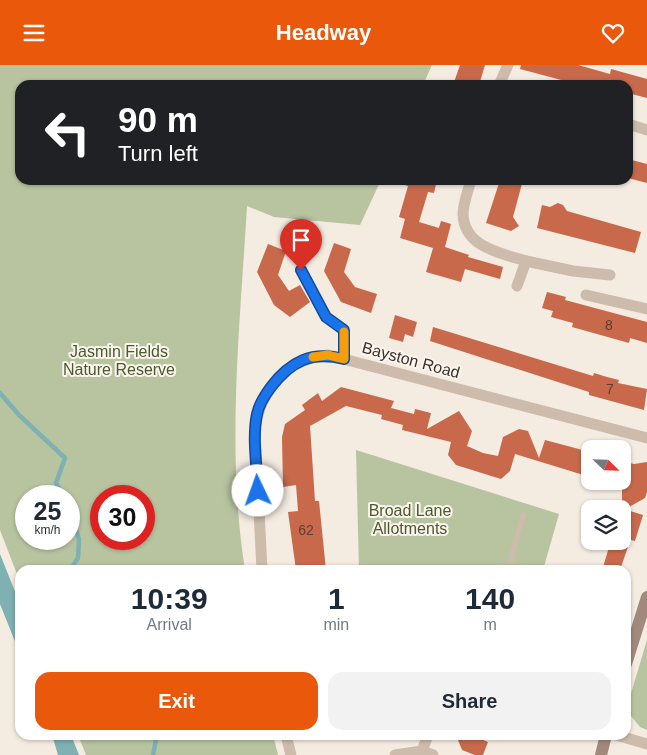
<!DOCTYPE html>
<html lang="en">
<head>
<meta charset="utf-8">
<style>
  body { margin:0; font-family:Helvetica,sans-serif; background:#f2f2f3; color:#1f2937; height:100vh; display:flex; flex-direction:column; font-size:19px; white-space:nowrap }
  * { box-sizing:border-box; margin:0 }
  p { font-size:16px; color:#747a83 }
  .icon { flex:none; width:28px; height:28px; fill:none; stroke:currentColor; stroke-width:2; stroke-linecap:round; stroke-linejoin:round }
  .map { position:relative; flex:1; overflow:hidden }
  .panel { position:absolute; left:15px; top:500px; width:616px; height:175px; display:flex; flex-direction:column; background:#fff; border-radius:15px; box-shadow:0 1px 4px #0004 }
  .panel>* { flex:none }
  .top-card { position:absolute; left:15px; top:15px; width:618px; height:105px; border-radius:15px; box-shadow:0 1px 4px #0004; background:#202124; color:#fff; overflow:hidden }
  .needle { width:32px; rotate:113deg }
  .buttons { position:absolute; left:581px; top:375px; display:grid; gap:10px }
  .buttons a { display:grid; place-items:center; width:50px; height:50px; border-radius:10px; background:#fff; box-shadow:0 1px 4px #0004; font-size:25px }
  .speed { position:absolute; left:15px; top:420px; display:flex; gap:10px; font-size:25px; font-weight:700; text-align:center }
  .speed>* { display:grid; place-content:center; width:65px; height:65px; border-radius:50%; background:#fff; box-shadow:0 1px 4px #0004; line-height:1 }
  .speed small { font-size:12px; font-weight:400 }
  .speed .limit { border:8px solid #d22; background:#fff; color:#111 }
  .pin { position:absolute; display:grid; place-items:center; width:42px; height:42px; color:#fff; margin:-51px -21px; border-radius:50% 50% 50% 0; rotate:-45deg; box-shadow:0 0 5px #0007 }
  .pin .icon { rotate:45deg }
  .me { position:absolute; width:55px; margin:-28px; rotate:357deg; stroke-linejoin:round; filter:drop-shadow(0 0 4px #0008) }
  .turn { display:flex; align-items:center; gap:18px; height:105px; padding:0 20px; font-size:22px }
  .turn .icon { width:65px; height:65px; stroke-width:2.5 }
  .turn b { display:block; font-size:35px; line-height:42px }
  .eta { display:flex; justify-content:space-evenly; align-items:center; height:85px; text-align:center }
  .eta b { font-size:30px; font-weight:800; line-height:35px }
  .cta { display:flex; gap:10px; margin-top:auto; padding:10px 20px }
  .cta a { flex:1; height:58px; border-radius:15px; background:#ea580c; color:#fff; font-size:20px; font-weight:800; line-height:58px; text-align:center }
  .cta a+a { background:#f2f2f3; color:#1f2937 }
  header { display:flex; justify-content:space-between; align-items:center; height:65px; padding:0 20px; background:#ea580c; color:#fff; font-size:22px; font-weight:800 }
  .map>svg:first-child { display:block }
  .green { fill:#b8c4a0; fill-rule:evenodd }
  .water { fill:#7fb0b2 }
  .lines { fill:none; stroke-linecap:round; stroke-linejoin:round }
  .stream { stroke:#7fb0b2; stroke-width:4.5 }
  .building { fill:#c8694b }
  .lane { stroke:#cdbbac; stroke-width:5.5 }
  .street { stroke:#cdbbac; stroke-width:11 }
  .secondary { stroke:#a18a7d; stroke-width:12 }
  .route-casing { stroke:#114b97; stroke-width:12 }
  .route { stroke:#1a73e8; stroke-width:9 }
  .slow { stroke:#f59e0b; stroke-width:9 }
  .labels { text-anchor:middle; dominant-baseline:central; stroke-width:4; stroke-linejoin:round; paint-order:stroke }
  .number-label { font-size:14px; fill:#5e3e33 }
  .park-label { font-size:16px; fill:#4a5a2e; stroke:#fbf5ee }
  .street-label { font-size:16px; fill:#3b302b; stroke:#fbf5ee }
</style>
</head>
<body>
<header><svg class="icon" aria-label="menu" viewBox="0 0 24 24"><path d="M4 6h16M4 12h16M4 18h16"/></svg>Headway<svg class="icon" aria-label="heart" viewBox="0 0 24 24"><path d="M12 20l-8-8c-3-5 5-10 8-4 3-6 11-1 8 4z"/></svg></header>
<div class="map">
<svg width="647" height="690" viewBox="0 0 647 690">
  <rect width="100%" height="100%" fill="#f4ebe1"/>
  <!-- green -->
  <g class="green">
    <path d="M 0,0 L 432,0 L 423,20 L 20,20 L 20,115 L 381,115 L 360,160 L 274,152 L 247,141 C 240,261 226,386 245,505 L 20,505 L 20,517 L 0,465 ZM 69,431 L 69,474 L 26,474 L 26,431 ZM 144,431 L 144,474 L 101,474 L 101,431 Z"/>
    <path d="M 356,385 L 559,449 L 543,505 L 359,505 Z"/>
    <path d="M 647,575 L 647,665 L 640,662 L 626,645 Z"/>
    <path d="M 78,670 L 273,670 L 278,690 L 86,690 Z"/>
  </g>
  <!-- water -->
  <g class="water">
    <path d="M 0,489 L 20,539 L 20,589 L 0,539 Z"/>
    <path d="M 52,670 L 71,670 L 79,690 L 58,690 Z"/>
  </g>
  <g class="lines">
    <!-- stream -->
    <g class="stream">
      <path d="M 0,328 L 19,350 L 65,393 L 56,418 L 63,431"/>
      <path d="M 69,442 L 79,474 L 78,493 L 70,505"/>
      <path d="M 153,690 L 157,670"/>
    </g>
  </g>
  <!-- building -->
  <g class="building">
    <path d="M 460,0 L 485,0 L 479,20 L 453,20 Z"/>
    <path d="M 521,0 L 578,0 L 610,9 L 611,4 L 647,14 L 647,33 L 628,28 L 628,20 L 580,20 L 520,4 Z"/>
    <path d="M 628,94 L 647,99 L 647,118 L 628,113 Z"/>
    <path d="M 399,115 L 437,115 L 434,128 L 428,127 L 419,157 L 439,163 L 437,169 L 441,156 L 451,159 L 445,182 L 469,190 L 468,192 L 503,202 L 500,214 L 465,204 L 461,217 L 426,207 L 433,183 L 400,173 L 405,154 L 399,152 L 408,121 L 398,118 Z"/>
    <path d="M 500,115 L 523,115 L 513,152 L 519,161 L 511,166 L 486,158 Z"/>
    <path d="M 558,138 L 563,140 L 567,146 L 641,167 L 635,188 L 537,163 L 542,140 L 550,142 Z"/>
    <path d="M 334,178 L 351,184 L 344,207 L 355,222 L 377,229 L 371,248 L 341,237 L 324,206 Z"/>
    <path d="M 268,179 L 286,186 L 278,210 L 289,226 L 300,220 L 310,237 L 290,252 L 274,240 L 257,207 Z"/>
    <path d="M 547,227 L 566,232 L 565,235 L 647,257 L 647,278 L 630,273 L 629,278 L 572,262 L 573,258 L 551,252 L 553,246 L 542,243 Z"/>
    <path d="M 395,250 L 417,257 L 413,272 L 405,269 L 403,277 L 389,273 Z"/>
    <path d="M 433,262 L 593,311 L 594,308 L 607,312 L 619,315 L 618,318 L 647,324 L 644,345 L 589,330 L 589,327 L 430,276 Z"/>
    <path d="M 341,322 L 394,336 L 391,343 L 414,349 L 415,344 L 431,348 L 427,364 L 459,346 L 472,366 L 467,381 L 483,388 L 498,391 L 503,372 L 519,364 L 528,366 L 539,393 L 545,375 L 590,387 L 590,412 L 515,389 L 510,406 L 501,414 L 456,400 L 448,390 L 451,377 L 402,365 L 403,360 L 381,354 L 382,350 L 346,341 L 310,361 L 315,436 L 319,436 L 326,505 L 311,505 L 310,503 L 296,505 L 288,447 L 298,446 L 296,420 L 283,422 L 282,372 L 285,359 L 305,345 L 302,340 L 318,328 L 322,336 Z"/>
    <path d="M 622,396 L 634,399 L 647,397 L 647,427 L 645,433 L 622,446 Z"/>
    <path d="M 627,445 L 643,450 L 635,476 L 622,473 Z"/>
    <path d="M 611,476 L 630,476 L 620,505 L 602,505 Z"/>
    <path d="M 456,670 L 470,670 L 488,677 L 483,690 L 475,690 L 462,685 Z"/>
  </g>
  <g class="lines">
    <!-- lane -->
    <g class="lane">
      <path d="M 301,205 L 326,251 L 344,265 L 344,294"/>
      <path d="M 508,505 L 523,450"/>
    </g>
    <!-- street -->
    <g class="street">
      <path d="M 499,20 L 508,0"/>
      <path d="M 628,59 L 647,65"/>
      <path d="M 471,115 C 468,126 463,139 463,149 C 464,182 500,188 526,196 L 517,221"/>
      <path d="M 526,196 L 573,206 L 610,210"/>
      <path d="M 586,230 L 647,244"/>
      <path d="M 262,505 L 255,367 C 260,323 283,295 328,290 L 647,373"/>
      <path d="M 286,670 L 291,690"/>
      <path d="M 616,670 L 647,679"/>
      <path d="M 422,686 L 428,670"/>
      <path d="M 395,690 L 422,686 L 433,690"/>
    </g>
    <!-- secondary -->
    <g class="secondary">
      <path d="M 626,599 L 647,532"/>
      <path d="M 601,690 L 606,670"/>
    </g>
  </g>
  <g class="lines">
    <defs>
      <path id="route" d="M 258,426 C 257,401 252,373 257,349 C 259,339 265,330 271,322 C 291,296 311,286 344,294 L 344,265 L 326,252 L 301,205"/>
    </defs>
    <!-- route casing -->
    <use href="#route" class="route-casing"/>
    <!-- route -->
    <use href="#route" class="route"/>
    <!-- slow -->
    <path class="slow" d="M 313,292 L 328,290 L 344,294 L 344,267"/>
  </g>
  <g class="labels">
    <!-- number labels -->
    <g class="number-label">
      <text x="609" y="260">8</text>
      <text x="610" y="324">7</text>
      <text x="306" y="465">62</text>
    </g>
    <!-- park labels -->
    <g class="park-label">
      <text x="119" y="286">Jasmin Fields<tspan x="119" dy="18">Nature Reserve</tspan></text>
      <text x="410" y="445">Broad Lane<tspan x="410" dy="18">Allotments</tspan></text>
    </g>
    <!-- street labels -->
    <g class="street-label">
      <text transform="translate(411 295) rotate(15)">Bayston Road</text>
    </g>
  </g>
</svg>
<div class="buttons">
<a><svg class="needle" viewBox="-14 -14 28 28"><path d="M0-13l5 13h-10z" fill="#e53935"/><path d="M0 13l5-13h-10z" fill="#747a83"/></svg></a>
<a><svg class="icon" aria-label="layers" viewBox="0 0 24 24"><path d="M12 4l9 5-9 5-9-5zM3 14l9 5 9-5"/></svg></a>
</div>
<div class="speed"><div>25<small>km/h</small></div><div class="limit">30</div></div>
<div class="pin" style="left:301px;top:205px;background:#d93025"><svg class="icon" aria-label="arrive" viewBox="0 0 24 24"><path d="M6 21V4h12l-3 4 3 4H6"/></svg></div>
<svg class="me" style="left:258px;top:426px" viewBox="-20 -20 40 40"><circle r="19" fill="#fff"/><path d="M0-13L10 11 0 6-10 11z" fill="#1a73e8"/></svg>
<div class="top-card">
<div class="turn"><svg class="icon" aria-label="left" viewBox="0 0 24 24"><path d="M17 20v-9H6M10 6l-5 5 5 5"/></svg><div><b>90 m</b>Turn left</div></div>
</div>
<section class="panel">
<div class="eta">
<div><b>10:39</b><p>Arrival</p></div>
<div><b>1</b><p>min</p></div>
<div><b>140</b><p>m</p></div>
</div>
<div class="cta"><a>Exit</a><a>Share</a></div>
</section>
</div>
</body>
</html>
